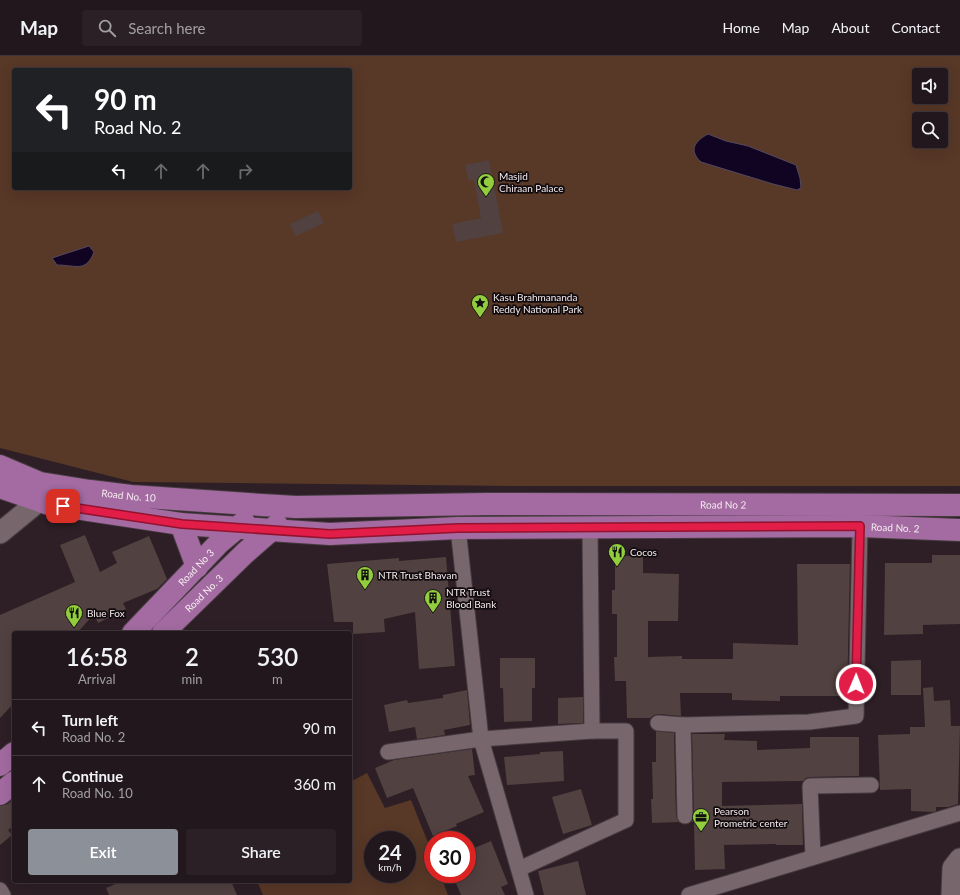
<!DOCTYPE html>
<html lang="en">
<head>
<meta charset="utf-8">
<style>
  body { margin:0; font-family:Lato,sans-serif; background:#2a2025; color:#f1f3f6; height:100vh; display:flex; flex-direction:column; font-size:15px; white-space:nowrap }
  * { box-sizing:border-box; margin:0 }
  p { font-size:13px; color:#a29fa3 }
  .icon { flex:none; width:22px; height:22px; fill:none; stroke:currentColor; stroke-width:2; stroke-linecap:round; stroke-linejoin:round }
  .map { position:relative; flex:1; overflow:hidden }
  .drawer { position:absolute; left:12px; top:575px; width:340px; height:252px; display:flex; flex-direction:column; background:#22171c; border-radius:4px; box-shadow:0 4px 16px #0002,0 0 0 1px #3f363b }
  .drawer>* { flex:none }
  .banner { position:absolute; left:12px; top:12px; width:340px; height:122px; border-radius:4px; box-shadow:0 4px 16px #0002,0 0 0 1px #3f363b; background:#202124; color:#fff; overflow:hidden }
  .buttons { position:absolute; left:912px; top:12px; display:grid; gap:8px }
  .buttons a { display:grid; place-items:center; width:36px; height:36px; border-radius:4px; background:#22171c; box-shadow:0 4px 16px #0002,0 0 0 1px #3f363b; font-size:20px }
  .speed { position:absolute; left:364px; top:775px; display:flex; gap:8px; font-size:20px; font-weight:700; text-align:center }
  .speed>* { display:grid; place-content:center; width:52px; height:52px; border-radius:50%; background:#22171c; box-shadow:0 4px 16px #0002,0 0 0 1px #3f363b; line-height:1 }
  .speed small { font-size:10px; font-weight:400 }
  .speed .limit { border:6px solid #d22; background:#fff; color:#111 }
  .pin { position:absolute; display:grid; place-items:center; width:34px; height:34px; color:#fff; margin:-17px; border-radius:8px; box-shadow:0 2px 6px #0006 }
  .me { position:absolute; width:44px; margin:-22px; rotate:1deg; stroke-linejoin:round; filter:drop-shadow(0 0 3px #0008) }
  .turn { display:flex; align-items:center; gap:14px; height:84px; padding:0 16px; font-size:18px }
  .turn .icon { width:52px; height:52px; stroke-width:2.5 }
  .turn b { display:block; font-size:28px; line-height:34px }
  .lanes { display:flex; align-items:center; height:38px; padding:0 16px; background:#0003; justify-content:center; gap:20px; direction:ltr }
  .lanes .off { opacity:.35 }
  .eta { display:flex; justify-content:space-evenly; align-items:center; height:68px; text-align:center }
  .eta b { font-size:24px; font-weight:600; line-height:28px }
  .action { display:flex; gap:8px; margin-top:auto; padding:8px 16px }
  .action a { flex:1; height:46px; border-radius:4px; background:#8c9099; color:#fff; font-size:16px; font-weight:600; line-height:46px; text-align:center }
  .action a+a { background:#2a2025; color:#f1f3f6 }
  ul { padding:0; list-style:none }
  li { display:flex; align-items:center; gap:12px; height:56px; padding:0 16px; border-top:1px solid #3f363b }
  li div { flex:1 }
  li b { display:block; font-size:15px }
  li em { font-style:normal }
  header { display:flex; align-items:center; gap:24px; box-sizing:border-box; height:56px; padding:0 20px; background:#22171c; border-bottom:1px solid #3f363b }
  header strong { font-size:19px }
  nav { display:flex; gap:22px; margin-inline-start:auto; font-size:14px }
  .search { width:280px; height:36px; background:#2a2025; display:flex; align-items:center; gap:10px; box-sizing:border-box; padding:0 14px; border-radius:4px; color:#a29fa3; font-size:15px }
  .map>svg:first-child { display:block }
  .green { fill:#583827; fill-rule:evenodd }
  .water { fill:#110423; stroke:#554960 }
  .building { fill:#514140 }
  .lines { fill:none; stroke-linecap:round; stroke-linejoin:round }
  .street-casing { stroke:#463b40; stroke-width:17 }
  .secondary-casing { stroke:#463b40; stroke-width:23 }
  .primary-casing { stroke:#463b40; stroke-width:24 }
  .street { stroke:#77676d; stroke-width:15 }
  .secondary { stroke:#77676d; stroke-width:21 }
  .primary { stroke:#a36ba1; stroke-width:22 }
  .route-casing { stroke:#92132f; stroke-width:10 }
  .route { stroke:#e11d48; stroke-width:7 }
  .labels { text-anchor:middle; dominant-baseline:central; stroke-width:3.5; stroke-linejoin:round; paint-order:stroke }
  .poi-label { font-size:10px; fill:#f5ebef; stroke:#110b0e; text-anchor:start }
  .street-label { font-size:10px; fill:#f5ebef; stroke:#110b0e }
</style>
</head>
<body>
<header>
<strong>Map</strong>
<div class="search"><svg class="icon" aria-label="search" viewBox="0 0 24 24"><circle cx="10" cy="10" r="6"/><path d="M15 15l6 6"/></svg>Search here</div>
<nav><a>Home</a><a>Map</a><a>About</a><a>Contact</a></nav>
</header>
<div class="map">
<svg width="960" height="839" viewBox="0 0 960 839">
  <rect width="100%" height="100%" fill="#2d1f25"/>
  <!-- green -->
  <g class="green">
    <path d="M 0,0 L 960,0 L 960,430 L 515,430 L 133,426 L 0,392 ZM 14,14 L 350,14 L 350,132 L 14,132 ZM 919,19 L 941,19 L 941,41 L 919,41 ZM 919,63 L 941,63 L 941,85 L 919,85 Z"/>
    <path d="M 367,717 L 385,752 L 411,744 L 433,799 L 433,818 L 440,818 L 448,839 L 263,839 L 257,825 L 350,825 L 350,726 ZM 373,784 L 407,784 L 407,818 L 373,818 Z"/>
  </g>
  <!-- water -->
  <g class="water">
    <path d="M 708,78 L 726,85 L 748,90 L 796,109 L 800,122 L 801,132 L 797,134 L 773,128 L 701,106 C 688,94 695,85 708,78 Z"/>
    <path d="M 89,190 L 94,196 C 86,217 76,209 57,209 L 52,202 Z"/>
  </g>
  <!-- building -->
  <g class="building">
    <path d="M 489,104 L 503,177 L 456,186 L 452,168 L 481,162 L 474,124 L 469,125 L 465,109 Z"/>
    <path d="M 318,155 L 324,167 L 296,180 L 290,168 Z"/>
    <path d="M 85,479 L 100,516 L 117,507 L 112,496 L 149,480 L 167,523 L 157,533 L 123,547 L 126,553 L 98,567 L 94,558 L 77,577 L 14,577 L 14,647 L 0,662 L 0,559 L 75,526 L 60,489 Z"/>
    <path d="M 932,499 L 960,499 L 960,568 L 923,569 L 923,578 L 884,579 L 885,507 L 932,507 Z"/>
    <path d="M 615,500 L 643,500 L 643,517 L 679,518 L 678,565 L 648,565 L 648,601 L 682,600 L 682,603 L 733,603 L 733,587 L 798,589 L 797,508 L 850,508 L 847,640 L 780,640 L 780,645 L 732,644 L 732,637 L 680,637 L 681,660 L 659,658 L 654,659 L 650,662 L 627,662 L 626,625 L 615,625 L 614,601 L 617,601 L 617,558 L 612,558 L 612,534 L 615,534 Z"/>
    <path d="M 446,501 L 455,610 L 419,613 L 415,556 L 384,563 L 385,576 L 353,578 L 353,566 L 334,566 L 327,508 L 399,502 L 399,505 Z"/>
    <path d="M 500,602 L 535,602 L 535,632 L 532,632 L 532,665 L 504,666 L 503,632 L 500,632 Z"/>
    <path d="M 921,604 L 921,639 L 891,639 L 891,605 Z"/>
    <path d="M 933,631 L 934,645 L 950,644 L 951,670 L 960,670 L 958,748 L 948,751 L 936,751 L 936,755 L 934,756 L 911,755 L 911,733 L 880,734 L 878,679 L 910,678 L 910,671 L 925,671 L 923,632 Z"/>
    <path d="M 467,634 L 470,669 L 444,674 L 445,679 L 417,683 L 415,671 L 389,676 L 384,649 L 407,644 L 408,647 L 443,642 L 443,639 Z"/>
    <path d="M 583,641 L 583,667 L 558,668 L 558,642 Z"/>
    <path d="M 656,675 L 674,677 L 676,760 L 679,766 L 652,767 L 651,743 L 653,743 L 652,706 L 656,706 Z"/>
    <path d="M 692,678 L 725,678 L 724,684 L 757,685 L 757,694 L 810,692 L 810,681 L 859,681 L 859,720 L 810,721 L 806,722 L 803,725 L 722,726 L 722,750 L 802,748 L 803,789 L 776,789 L 776,788 L 724,789 L 725,813 L 695,814 L 694,766 L 692,766 L 694,760 Z"/>
    <path d="M 472,693 L 475,719 L 468,720 L 484,756 L 456,768 L 457,770 L 433,780 L 413,732 L 387,742 L 375,712 L 394,704 Z"/>
    <path d="M 563,695 L 564,725 L 507,729 L 504,701 L 540,698 L 540,696 Z"/>
    <path d="M 581,733 L 592,769 L 563,778 L 552,741 Z"/>
    <path d="M 14,742 L 14,770 L 8,774 L 12,779 L 0,789 L 0,750 L 8,748 Z"/>
    <path d="M 491,785 L 508,828 L 501,831 L 505,839 L 461,839 L 452,818 L 467,818 L 467,795 Z"/>
    <path d="M 578,805 L 586,839 L 544,839 L 538,815 Z"/>
    <path d="M 122,825 L 231,825 L 237,839 L 109,839 L 106,832 Z"/>
  </g>
  <g class="lines">
    <defs>
      <g id="street">
        <path d="M 458,472 L 481,683 L 526,839"/>
        <path d="M 590,472 L 592,675"/>
        <path d="M 658,667 L 683,669 L 809,666 L 856,660 L 860,470"/>
        <path d="M 683,669 L 685,760"/>
        <path d="M 388,696 L 481,683 L 592,675 L 626,675 L 626,764 L 519,813"/>
        <path d="M 813,801 L 810,730 L 871,729"/>
        <path d="M 0,834 L 3,839"/>
        <path d="M 689,839 L 960,757"/>
      </g>
      <g id="secondary">
        <path d="M 0,477 L 39,445"/>
        <path d="M 952,839 L 953,812 L 960,803"/>
      </g>
      <g id="primary">
        <path id="s1" d="M 0,410 L 40,427 L 90,435 L 131,440 L 262,449 L 296,451 L 486,448 L 960,449"/>
        <path id="s2" d="M 0,431 L 49,448 L 181,468 L 330,478 L 458,472 L 860,470 L 960,474"/>
        <path d="M 181,468 L 197,511"/>
        <path id="s3" d="M 133,577 L 220,486 L 244,466"/>
        <path id="s4" d="M 163,577 L 245,497 L 277,469"/>
        <path d="M 0,709 L 14,697"/>
        <path d="M 0,738 L 14,726"/>
      </g>
    </defs>
    <!-- street casing -->
    <use href="#street" class="street-casing"/>
    <!-- secondary casing -->
    <use href="#secondary" class="secondary-casing"/>
    <!-- primary casing -->
    <use href="#primary" class="primary-casing"/>
    <!-- street -->
    <use href="#street" class="street"/>
    <!-- secondary -->
    <use href="#secondary" class="secondary"/>
    <!-- primary -->
    <use href="#primary" class="primary"/>
  </g>
  <g class="lines">
    <defs>
      <path id="route" d="M 63,450 L 182,468 L 330,478 L 458,472 L 860,470 L 856,628"/>
    </defs>
    <!-- route casing -->
    <use href="#route" class="route-casing"/>
    <!-- route -->
    <use href="#route" class="route"/>
  </g>
  <!-- icons -->
  <defs>
    <symbol id="mosque-pin" viewBox="-11 -11 22 30"><path d="M0 17L-7.5 6A9.5 9.5 0 1 1 7.5 6Z" fill="#92cd3e" stroke="#110b0e"/><path d="M3.5-4.9A6 6 0 1 0 3.5 4.9A5 5 0 1 1 3.5-4.9Z" fill="#111"/></symbol>
    <symbol id="sight-pin" viewBox="-11 -11 22 30"><path d="M0 17L-7.5 6A9.5 9.5 0 1 1 7.5 6Z" fill="#92cd3e" stroke="#110b0e"/><path d="M0-6L1.8-2.2L6-1.7L2.9 1.2L3.7 5.4L0 3.3L-3.7 5.4L-2.9 1.2L-6-1.7L-1.8-2.2Z" fill="#111"/></symbol>
    <symbol id="restaurant-pin" viewBox="-11 -11 22 30"><path d="M0 17L-7.5 6A9.5 9.5 0 1 1 7.5 6Z" fill="#92cd3e" stroke="#110b0e"/><path d="M-5-6h1v4h1v-4h1v4h1v-4h1v5L-1.5 .5V6h-2V.5L-5-1ZM5-6V6H3V1.5H1.5Q1.5-4 5-6Z" fill="#111"/></symbol>
    <symbol id="building-pin" viewBox="-11 -11 22 30"><path d="M0 17L-7.5 6A9.5 9.5 0 1 1 7.5 6Z" fill="#92cd3e" stroke="#110b0e"/><path d="M-4-6H4V6H1V3H-1V6H-4ZM-2.5-4.3h1.7v1.8h-1.7ZM.8-4.3h1.7v1.8H.8ZM-2.5-1h1.7V.8h-1.7ZM.8-1h1.7V.8H.8Z" fill="#111"/></symbol>
    <symbol id="office-pin" viewBox="-11 -11 22 30"><path d="M0 17L-7.5 6A9.5 9.5 0 1 1 7.5 6Z" fill="#92cd3e" stroke="#110b0e"/><path d="M-6-3h4V-5.5h4V-3h4V5H-6ZM-1-4.5V-3h2v-1.5ZM-6 0V1H6V0Z" fill="#111"/></symbol>
  </defs>
  <g fill-rule="evenodd">
    <use href="#mosque-pin" x="476" y="116" width="20" height="27"/>
    <use href="#sight-pin" x="470" y="237" width="20" height="27"/>
    <use href="#restaurant-pin" x="607" y="486" width="20" height="27"/>
    <use href="#building-pin" x="355" y="509" width="20" height="27"/>
    <use href="#building-pin" x="423" y="532" width="20" height="27"/>
    <use href="#restaurant-pin" x="64" y="547" width="20" height="27"/>
    <use href="#office-pin" x="691" y="751" width="20" height="27"/>
  </g>
  <g class="labels">
    <!-- poi labels -->
    <g class="poi-label">
      <text x="499" y="120">Masjid<tspan x="499" dy="12">Chiraan Palace</tspan></text>
      <text x="493" y="241">Kasu Brahmananda<tspan x="493" dy="12">Reddy National Park</tspan></text>
      <text x="630" y="496">Cocos</text>
      <text x="378" y="519">NTR Trust Bhavan</text>
      <text x="446" y="536">NTR Trust<tspan x="446" dy="12">Blood Bank</tspan></text>
      <text x="87" y="557">Blue Fox</text>
      <text x="714" y="755">Pearson<tspan x="714" dy="12">Prometric center</tspan></text>
    </g>
    <!-- street labels -->
    <g class="street-label">
      <text stroke="none"><textPath href="#s1" startOffset="133">Road No. 10</textPath></text>
      <text stroke="none"><textPath href="#s1" startOffset="728">Road No 2</textPath></text>
      <text stroke="none"><textPath href="#s2" startOffset="900">Road No. 2</textPath></text>
      <text stroke="none"><textPath href="#s3" startOffset="91">Road No 3</textPath></text>
      <text stroke="none"><textPath href="#s4" startOffset="57">Road No. 3</textPath></text>
    </g>
  </g>
</svg>
<div class="buttons">
<a><svg class="icon" aria-label="sound" viewBox="0 0 24 24"><path d="M4 9h4l5-4v14l-5-4H4zM17 9q2 3 0 6"/></svg></a>
<a><svg class="icon" aria-label="search" viewBox="0 0 24 24"><circle cx="10" cy="10" r="6"/><path d="M15 15l6 6"/></svg></a>
</div>
<div class="speed"><div>24<small>km/h</small></div><div class="limit">30</div></div>
<div class="pin" style="left:63px;top:450px;background:#d93025"><svg class="icon" aria-label="arrive" viewBox="0 0 24 24"><path d="M6 21V4h12l-3 4 3 4H6"/></svg></div>
<svg class="me" style="left:856px;top:628px" viewBox="-20 -20 40 40"><circle r="17" fill="#e11d48" stroke="#fff" stroke-width="3"/><path d="M0-11L8 9 0 5-8 9z" fill="#fff"/></svg>
<div class="banner">
<div class="turn"><svg class="icon" aria-label="left" viewBox="0 0 24 24"><path d="M17 20v-9H6M10 6l-5 5 5 5"/></svg><div><b>90 m</b>Road No. 2</div></div>
<div class="lanes"><svg class="icon" aria-label="left" viewBox="0 0 24 24"><path d="M17 20v-9H6M10 6l-5 5 5 5"/></svg><svg class="icon off" aria-label="ahead" viewBox="0 0 24 24"><path d="M12 20V5M6 11l6-6 6 6"/></svg><svg class="icon off" aria-label="ahead" viewBox="0 0 24 24"><path d="M12 20V5M6 11l6-6 6 6"/></svg><svg class="icon off" aria-label="right" viewBox="0 0 24 24"><path d="M7 20v-9h11M14 6l5 5-5 5"/></svg></div>
</div>
<section class="drawer">
<div class="eta">
<div><b>16:58</b><p>Arrival</p></div>
<div><b>2</b><p>min</p></div>
<div><b>530</b><p>m</p></div>
</div>
<ul>
<li><svg class="icon" aria-label="left" viewBox="0 0 24 24"><path d="M17 20v-9H6M10 6l-5 5 5 5"/></svg><div><b>Turn left</b><p>Road No. 2</p></div><em>90 m</em></li>
<li><svg class="icon" aria-label="ahead" viewBox="0 0 24 24"><path d="M12 20V5M6 11l6-6 6 6"/></svg><div><b>Continue</b><p>Road No. 10</p></div><em>360 m</em></li>
</ul>
<div class="action"><a>Exit</a><a>Share</a></div>
</section>
</div>
</body>
</html>
